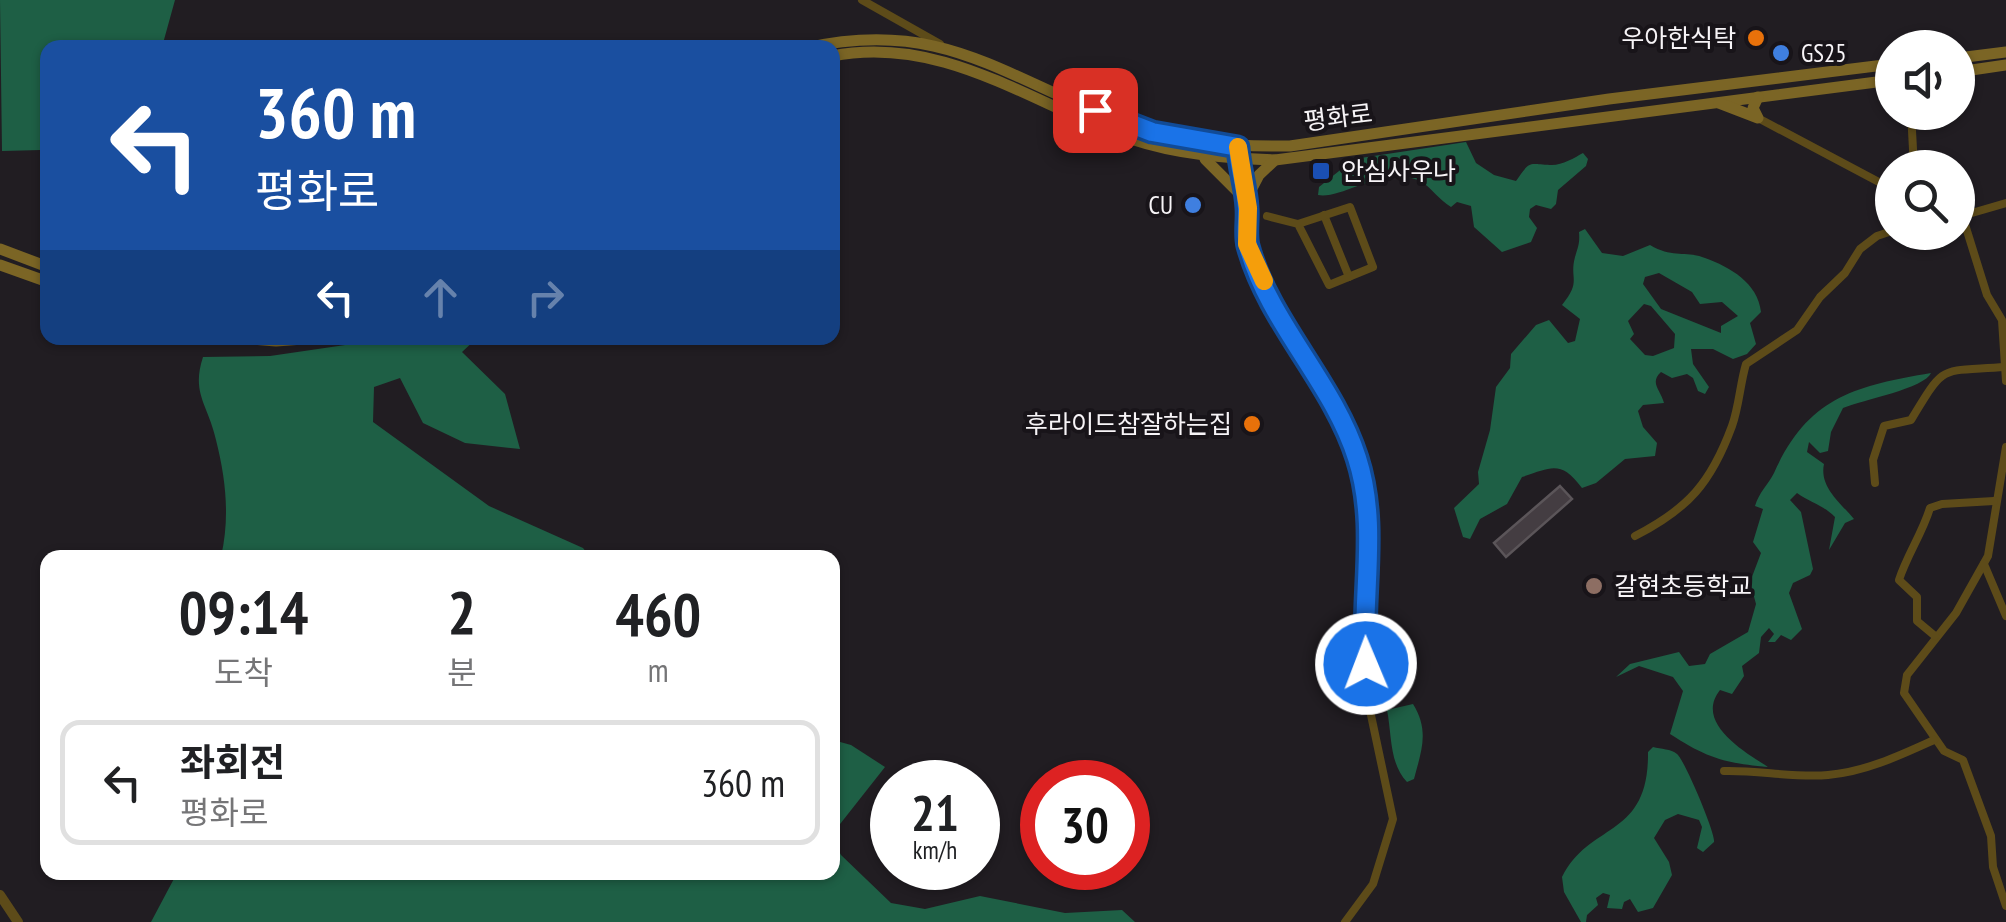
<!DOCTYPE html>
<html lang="ko">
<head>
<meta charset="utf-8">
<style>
  body { margin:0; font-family:"PT Sans Narrow","Noto Sans KR",sans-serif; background:#f2f2f2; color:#202124; height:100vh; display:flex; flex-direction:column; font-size:38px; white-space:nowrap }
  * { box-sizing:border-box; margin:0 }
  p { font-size:32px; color:#757577 }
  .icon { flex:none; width:55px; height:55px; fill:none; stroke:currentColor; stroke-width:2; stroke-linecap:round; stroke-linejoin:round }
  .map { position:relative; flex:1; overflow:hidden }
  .side { position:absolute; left:40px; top:550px; width:800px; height:330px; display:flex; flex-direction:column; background:#fff; border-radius:20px; box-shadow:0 2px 8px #0004 }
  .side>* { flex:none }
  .hud { position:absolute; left:40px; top:40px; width:800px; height:305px; border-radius:20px; box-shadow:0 2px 8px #0004; background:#1a4fa0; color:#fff; overflow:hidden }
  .fabs { position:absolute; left:1875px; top:30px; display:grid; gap:20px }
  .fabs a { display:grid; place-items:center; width:100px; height:100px; border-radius:50%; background:#fff; box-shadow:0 2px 8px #0004; font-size:50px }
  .speed { position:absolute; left:870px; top:760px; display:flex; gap:20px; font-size:50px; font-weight:700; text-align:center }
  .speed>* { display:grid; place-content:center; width:130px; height:130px; border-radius:50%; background:#fff; box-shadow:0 2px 8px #0004; line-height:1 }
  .speed small { font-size:25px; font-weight:400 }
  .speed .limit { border:15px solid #d22; background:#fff; color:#111 }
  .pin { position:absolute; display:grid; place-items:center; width:85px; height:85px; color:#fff; margin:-42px; border-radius:20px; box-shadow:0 5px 15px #0006 }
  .me { position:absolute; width:110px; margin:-55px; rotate:359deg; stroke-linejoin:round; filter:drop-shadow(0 0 8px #0008) }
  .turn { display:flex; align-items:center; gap:35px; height:210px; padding:0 50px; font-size:45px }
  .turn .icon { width:130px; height:130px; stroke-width:2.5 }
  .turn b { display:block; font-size:70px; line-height:85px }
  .lanes { display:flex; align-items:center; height:95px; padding:0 50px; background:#0003; justify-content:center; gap:50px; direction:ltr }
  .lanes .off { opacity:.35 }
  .eta { display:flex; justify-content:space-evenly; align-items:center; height:170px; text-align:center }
  .eta b { font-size:60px; font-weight:700; line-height:70px }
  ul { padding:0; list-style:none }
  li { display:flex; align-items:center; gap:30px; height:125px; margin:0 20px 15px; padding:0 30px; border:5px solid #e0e0e0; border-radius:20px }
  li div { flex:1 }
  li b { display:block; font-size:38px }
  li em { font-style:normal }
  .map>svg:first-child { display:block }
  .forest { fill:#1e5f45; fill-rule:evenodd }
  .building { fill:#443d42; stroke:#5b5559; stroke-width:2.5 }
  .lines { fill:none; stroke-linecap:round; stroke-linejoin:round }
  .minor { stroke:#5d4b19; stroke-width:8 }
  .tertiary { stroke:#5d4b19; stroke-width:10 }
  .secondary { stroke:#7b6525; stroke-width:11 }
  .route-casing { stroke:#114b97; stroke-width:25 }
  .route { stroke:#1a73e8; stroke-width:18 }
  .slow { stroke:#f59e0b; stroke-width:18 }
  .food-dot { fill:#e8710a; stroke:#181419; stroke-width:4 }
  .shop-dot { fill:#3f7fe0; stroke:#181419; stroke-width:4 }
  .transit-dot { fill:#1a4fb4; stroke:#181419; stroke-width:4 }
  .education-dot { fill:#8d6e63; stroke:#181419; stroke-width:4 }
  .labels { text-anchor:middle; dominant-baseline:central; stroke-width:8; stroke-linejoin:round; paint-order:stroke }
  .poi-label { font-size:25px; fill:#f7f4f7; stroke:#181419; text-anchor:end }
  .street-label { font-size:25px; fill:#f7f4f7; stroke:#181419 }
</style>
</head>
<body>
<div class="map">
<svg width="2006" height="922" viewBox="0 0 2006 922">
  <rect width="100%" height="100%" fill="#211d22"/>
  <!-- forest -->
  <g class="forest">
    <path d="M 0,0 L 175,0 L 162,47 L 48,48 L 47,146 L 41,150 L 2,151 Z"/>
    <path d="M 1466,142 L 1476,163 L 1494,175 L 1516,181 C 1531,160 1527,164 1550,165 C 1561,166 1574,158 1583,153 L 1588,159 L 1586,166 L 1558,190 L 1556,204 L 1551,209 L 1536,205 L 1530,209 L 1529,217 L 1537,228 L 1531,242 L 1502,252 L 1474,227 L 1471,206 L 1457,202 L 1451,207 C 1439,200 1431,187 1420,181 C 1385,164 1341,200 1318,195 L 1319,187 L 1354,159 Z"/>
    <path d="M 1585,229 L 1602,253 L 1623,256 L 1650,245 C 1674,259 1685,250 1705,258 C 1730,267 1758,283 1761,312 L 1750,323 L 1756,344 L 1747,354 L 1733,359 L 1713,349 L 1691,349 L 1693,364 L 1709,387 L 1705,394 L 1698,391 L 1693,378 L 1687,374 L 1672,378 L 1661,372 C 1649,383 1661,390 1664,403 L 1643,405 L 1638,411 L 1643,427 L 1657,443 L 1655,456 L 1625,459 L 1596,483 L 1582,488 C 1561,460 1552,467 1522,477 L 1507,504 L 1480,519 L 1470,539 L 1463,537 L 1454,508 L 1479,484 L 1478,472 L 1490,430 L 1496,387 L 1510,368 L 1511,354 L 1536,325 L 1549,320 L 1568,343 L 1575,341 L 1580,319 L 1562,305 C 1582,280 1569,280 1575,257 C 1578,247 1580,243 1579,232 ZM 1659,273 L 1692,292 L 1700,304 L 1722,302 L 1738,316 L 1721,326 L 1721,333 L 1661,309 L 1643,284 L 1645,277 ZM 1644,304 L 1651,306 L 1675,334 L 1674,348 L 1653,356 L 1645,355 L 1630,339 L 1634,334 L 1628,321 Z"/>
    <path d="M 393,338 L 477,338 L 462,352 L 505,394 L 520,449 L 465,443 L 423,423 L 400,378 L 374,387 L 373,422 L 489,506 L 583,548 L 590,557 L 221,557 C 230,517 226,480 216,440 C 208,404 191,394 203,357 L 270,356 Z"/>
    <path d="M 1931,373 C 1925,388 1863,400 1843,408 L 1831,432 L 1828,451 L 1820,453 L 1809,442 L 1807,452 L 1824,464 C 1819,487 1841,503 1854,519 L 1845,523 L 1829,550 L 1835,517 C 1823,505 1811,503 1797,493 L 1790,500 L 1801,512 L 1813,569 L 1810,575 L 1793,583 L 1789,593 L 1802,629 L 1791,640 L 1781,635 L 1775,642 L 1768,642 L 1774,634 L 1769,628 L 1761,637 L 1759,653 L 1742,666 L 1744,676 L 1732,694 L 1720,690 C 1694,723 1745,752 1768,767 C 1724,763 1707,758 1670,734 L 1683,691 L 1673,677 L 1639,666 L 1616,677 L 1630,664 L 1679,652 L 1689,666 L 1705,664 L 1710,654 L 1748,632 L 1756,604 L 1750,582 L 1761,553 L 1753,542 L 1763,509 L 1755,506 C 1759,492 1768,485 1774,473 C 1808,397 1855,386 1931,373 Z"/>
    <path d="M 1413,704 C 1430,731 1421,752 1414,779 L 1407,782 C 1389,763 1392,735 1387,710 Z"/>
    <path d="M 833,740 L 851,745 L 885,767 L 833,833 Z"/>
    <path d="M 1653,747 C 1661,749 1671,749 1677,754 C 1684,759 1716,834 1714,842 L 1703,852 L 1697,848 L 1702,827 L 1699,820 L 1678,814 L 1665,820 L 1654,838 L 1669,862 L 1672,875 L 1653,908 L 1638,912 L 1630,899 L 1624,902 L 1622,909 L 1607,908 L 1610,895 L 1603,893 L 1596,898 L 1598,905 L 1587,915 L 1586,922 L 1581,922 L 1564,892 L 1562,877 C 1590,821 1649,839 1648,752 Z"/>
    <path d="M 833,840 L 841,855 L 891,903 L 925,909 L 980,896 L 1065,913 L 1122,910 L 1135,922 L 151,922 L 177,873 L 832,872 Z"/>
  </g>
  <!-- building -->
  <path class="building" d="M 1560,486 L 1572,499 L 1506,557 L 1494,543 Z"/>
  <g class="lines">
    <!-- minor -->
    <g class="minor">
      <path d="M 862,0 L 940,44"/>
      <path d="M 1911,112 L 1914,168"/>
      <path d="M 1758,118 L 1892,189"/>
      <path d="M 1238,147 L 1247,208 L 1247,244 L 1286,330 L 1331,399 L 1358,459 L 1371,542 L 1363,627 L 1368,701 L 1393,819 L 1373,884 L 1345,922"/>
      <path d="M 1324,215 L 1349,277"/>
      <path d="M 1267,216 L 1298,224 L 1350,207 L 1373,267 L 1329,285 L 1298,224"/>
      <path d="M 1958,217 L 2006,203"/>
      <path d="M 1963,218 L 1987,295 L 2002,320 L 2006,381"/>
      <path d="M 2006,447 L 1988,556 L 1956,613 L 1907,675 L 1904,693 L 1944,751 L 1963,760 L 1991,836 L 1993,867 L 2006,906"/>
      <path d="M 1875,483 L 1873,460 L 1884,426 L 1911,420 C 1946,362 1939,372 2005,367"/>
      <path d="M 1635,536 C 1688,509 1711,483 1732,426 C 1739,407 1740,384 1746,364 L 1797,330 L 1820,297 L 1845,273 L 1860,249 L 1877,236 L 1892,231"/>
      <path d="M 1984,564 L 2006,616"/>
      <path d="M 1935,636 L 1917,621 L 1917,597 L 1899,580 C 1907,555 1922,534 1930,508 L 1942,504 L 1994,501"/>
      <path d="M 1724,771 C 1758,770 1794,778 1828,775 C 1865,772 1901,755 1934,740"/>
    </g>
    <!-- tertiary -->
    <path class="tertiary" d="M 0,895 L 18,922"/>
    <!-- secondary -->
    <g class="secondary">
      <path d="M 806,48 C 940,18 1000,75 1117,120 C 1173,142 1230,147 1290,146 L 1609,99 L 1892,64"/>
      <path d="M 832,56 C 943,34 1033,105 1131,139 C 1179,155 1226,158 1275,160 L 1892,80"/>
      <path d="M 1958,58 L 2006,52"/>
      <path d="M 1958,72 L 2006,65"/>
      <path d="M 1719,103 L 1758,118 L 1753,108 L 1758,97"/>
      <path d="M 1205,159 L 1246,200 L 1259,175 L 1275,160"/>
      <path d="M 0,249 L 48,267"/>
      <path d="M 0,265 L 48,282"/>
      <path d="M 238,338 L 276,341 L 317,338"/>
    </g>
  </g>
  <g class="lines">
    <defs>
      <path id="route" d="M 1095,110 L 1152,132 L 1238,147 C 1239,168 1246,187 1247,208 C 1248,220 1245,234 1248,246 C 1269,323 1333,382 1357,458 C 1379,526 1361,595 1366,664"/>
    </defs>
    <!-- route casing -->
    <use href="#route" class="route-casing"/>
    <!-- route -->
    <use href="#route" class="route"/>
    <!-- slow -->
    <path class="slow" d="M 1238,147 L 1248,208 L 1247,244 L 1264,281"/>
  </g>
  <!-- markers -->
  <g class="food-dot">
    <circle cx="1756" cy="38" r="10"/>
    <circle cx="1252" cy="424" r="10"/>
  </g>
  <g class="shop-dot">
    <circle cx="1781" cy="53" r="10"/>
    <circle cx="1193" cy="205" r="10"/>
  </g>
  <rect class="transit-dot" x="1311" y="161" width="20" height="20" rx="5"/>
  <circle class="education-dot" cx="1594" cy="586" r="10"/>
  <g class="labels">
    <!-- poi labels -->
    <g class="poi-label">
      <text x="1736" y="38">우아한식탁</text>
      <text x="1801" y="53" text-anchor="start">GS25</text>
      <text x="1341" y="171" text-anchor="start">안심사우나</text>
      <text x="1173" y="205">CU</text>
      <text x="1232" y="424">후라이드참잘하는집</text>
      <text x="1614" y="586" text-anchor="start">갈현초등학교</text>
    </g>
    <!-- street labels -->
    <g class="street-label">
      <text transform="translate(1338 117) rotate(-7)">평화로</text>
    </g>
  </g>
</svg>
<div class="fabs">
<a><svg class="icon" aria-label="sound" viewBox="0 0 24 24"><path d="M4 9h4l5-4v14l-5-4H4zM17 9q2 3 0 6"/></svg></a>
<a><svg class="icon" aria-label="search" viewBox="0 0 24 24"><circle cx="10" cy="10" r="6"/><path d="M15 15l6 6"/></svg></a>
</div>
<div class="speed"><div>21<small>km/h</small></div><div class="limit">30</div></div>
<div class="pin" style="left:1095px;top:110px;background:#d93025"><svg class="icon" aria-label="arrive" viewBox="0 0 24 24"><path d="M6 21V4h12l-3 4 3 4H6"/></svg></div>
<svg class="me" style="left:1366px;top:664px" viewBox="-20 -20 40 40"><circle r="17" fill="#1a73e8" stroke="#fff" stroke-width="3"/><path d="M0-11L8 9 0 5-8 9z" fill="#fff"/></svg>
<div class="hud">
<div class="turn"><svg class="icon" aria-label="left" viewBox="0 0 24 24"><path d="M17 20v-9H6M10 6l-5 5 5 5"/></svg><div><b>360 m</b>평화로</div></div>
<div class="lanes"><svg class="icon" aria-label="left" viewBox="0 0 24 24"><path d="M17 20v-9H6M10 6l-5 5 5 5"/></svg><svg class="icon off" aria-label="ahead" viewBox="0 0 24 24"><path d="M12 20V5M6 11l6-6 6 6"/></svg><svg class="icon off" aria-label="right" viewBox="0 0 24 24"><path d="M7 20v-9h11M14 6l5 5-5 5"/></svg></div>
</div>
<section class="side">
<div class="eta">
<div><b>09:14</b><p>도착</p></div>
<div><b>2</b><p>분</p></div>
<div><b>460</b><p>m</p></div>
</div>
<ul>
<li><svg class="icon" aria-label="left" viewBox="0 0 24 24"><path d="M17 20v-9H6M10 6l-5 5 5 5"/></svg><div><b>좌회전</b><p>평화로</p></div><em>360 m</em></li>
</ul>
</section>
</div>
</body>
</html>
